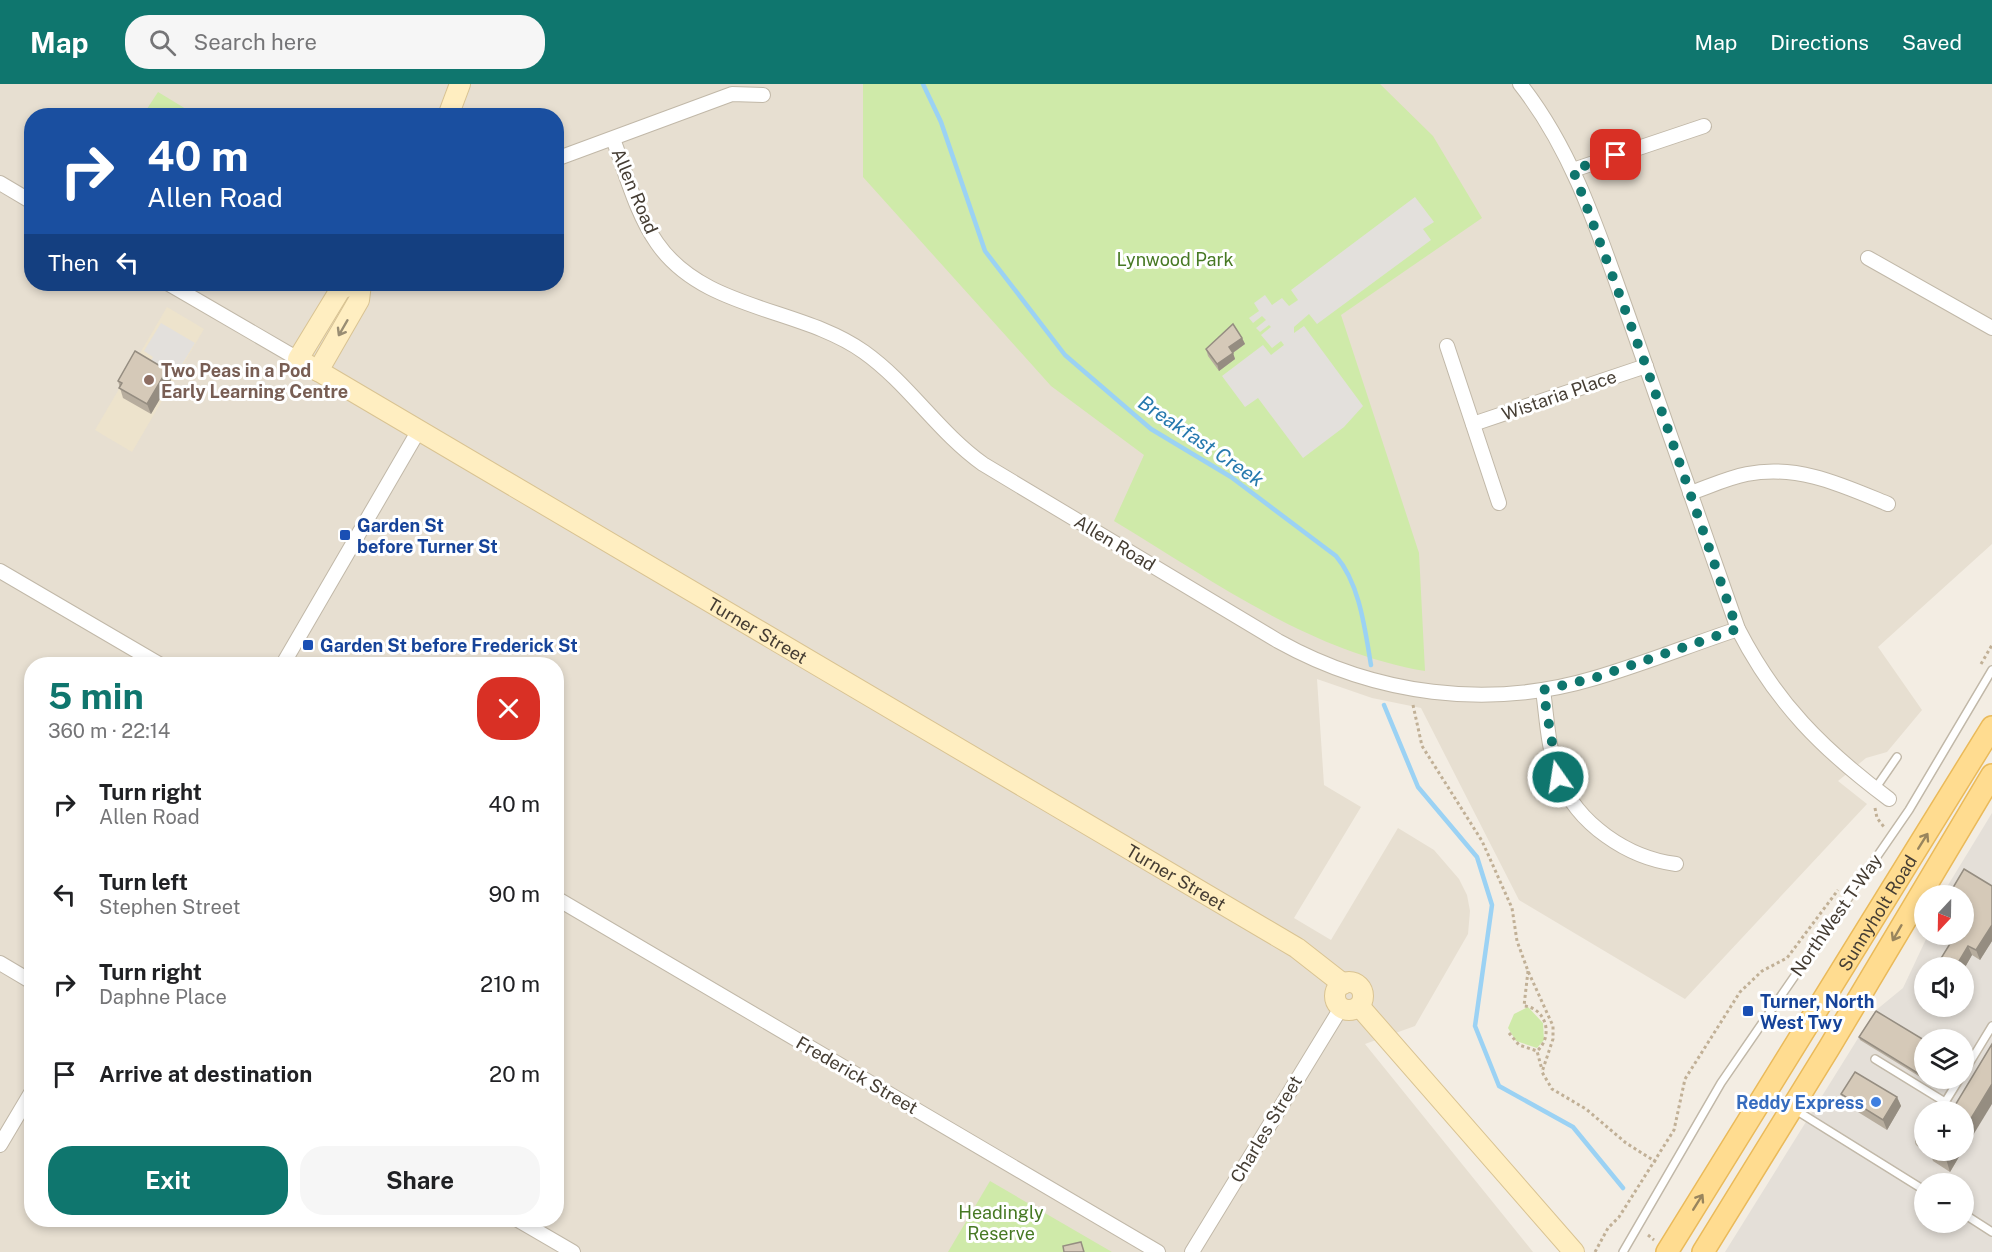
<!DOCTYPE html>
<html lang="en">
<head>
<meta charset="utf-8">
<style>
  body { margin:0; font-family:"Public Sans",sans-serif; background:#f6f6f6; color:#202124; height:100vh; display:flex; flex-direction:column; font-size:22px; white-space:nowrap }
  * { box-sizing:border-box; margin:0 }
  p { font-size:20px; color:#757577 }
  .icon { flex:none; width:33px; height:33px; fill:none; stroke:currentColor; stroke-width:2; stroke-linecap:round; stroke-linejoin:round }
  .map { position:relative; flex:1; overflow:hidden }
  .panel { position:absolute; left:24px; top:573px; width:540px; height:570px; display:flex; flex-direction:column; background:#fff; border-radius:24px; box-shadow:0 3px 9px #0003 }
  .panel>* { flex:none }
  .guide { position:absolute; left:24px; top:24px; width:540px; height:183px; border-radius:24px; box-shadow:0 3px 9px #0003; background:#1a4fa0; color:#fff; overflow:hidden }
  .needle { width:39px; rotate:202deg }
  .buttons { position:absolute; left:1914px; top:801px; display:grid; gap:12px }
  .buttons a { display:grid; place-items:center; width:60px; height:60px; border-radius:50%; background:#fff; box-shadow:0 3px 9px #0003; font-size:30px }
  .pin { position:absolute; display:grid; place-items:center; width:51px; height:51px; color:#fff; margin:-26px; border-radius:12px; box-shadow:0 3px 9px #0006 }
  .me { position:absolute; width:66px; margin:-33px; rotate:347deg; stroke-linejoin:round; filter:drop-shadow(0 0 4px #0008) }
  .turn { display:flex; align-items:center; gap:21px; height:126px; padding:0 24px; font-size:27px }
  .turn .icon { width:78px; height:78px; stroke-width:2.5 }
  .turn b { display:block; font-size:42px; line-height:51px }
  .then { display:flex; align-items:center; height:57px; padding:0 24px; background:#0003; gap:12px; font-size:22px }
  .round { display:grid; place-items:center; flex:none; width:63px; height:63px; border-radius:24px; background:#f6f6f6 }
  .overview { display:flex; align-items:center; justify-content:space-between; height:102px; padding:0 24px }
  h1 { font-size:36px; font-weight:700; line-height:45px; color:#0f766e }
  .primary-button { display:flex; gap:12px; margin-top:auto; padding:12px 24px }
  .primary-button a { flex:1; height:69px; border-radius:24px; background:#0f766e; color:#fff; font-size:24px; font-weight:700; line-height:69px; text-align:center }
  .primary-button a+a { background:#f6f6f6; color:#202124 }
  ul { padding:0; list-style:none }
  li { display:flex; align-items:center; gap:18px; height:90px; padding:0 24px }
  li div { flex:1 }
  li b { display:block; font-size:22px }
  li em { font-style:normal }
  header { display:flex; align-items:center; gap:36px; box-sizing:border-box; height:84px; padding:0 30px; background:#0f766e; color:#fff }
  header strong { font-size:28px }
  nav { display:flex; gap:33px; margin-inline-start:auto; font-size:21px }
  .search { width:420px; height:54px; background:#f6f6f6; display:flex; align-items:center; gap:15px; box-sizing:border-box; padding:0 21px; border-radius:24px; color:#757577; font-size:22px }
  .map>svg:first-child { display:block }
  .residential { fill:#e7dfd1; fill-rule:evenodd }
  .industrial { fill:#e4dfd8; fill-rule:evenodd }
  .education { fill:#ede3cc }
  .green { fill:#cfeaa9 }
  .parking { fill:#e3e0dc }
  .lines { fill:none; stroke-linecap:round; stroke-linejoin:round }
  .stream { stroke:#9bd2f4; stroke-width:4.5 }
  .lane-casing { stroke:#c1b8a8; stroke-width:10 }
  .street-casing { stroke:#c1b8a8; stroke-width:16 }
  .secondary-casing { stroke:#d9c392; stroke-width:22 }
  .primary-casing { stroke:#eaba5a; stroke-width:24 }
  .path { stroke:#c1b096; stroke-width:3; stroke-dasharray:3 3; stroke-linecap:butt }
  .lane { stroke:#fff; stroke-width:7 }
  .street { stroke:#fff; stroke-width:14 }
  .secondary { stroke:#ffeec1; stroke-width:20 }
  .primary { stroke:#ffdc90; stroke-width:21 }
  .wall { fill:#b7ad9e }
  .shaded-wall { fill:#958d81 }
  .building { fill:#d5c9b8; stroke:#958d81; stroke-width:1.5 }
  .oneway { stroke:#998d73 }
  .oneway2 { stroke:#99855d }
  .route { stroke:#0f766e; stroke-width:10; stroke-dasharray:0 18 }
  .education-dot { fill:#8d6e63; stroke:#fff; stroke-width:2 }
  .transit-dot { fill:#1a4fb4; stroke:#fff; stroke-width:2 }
  .shop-dot { fill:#3f7fe0; stroke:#fff; stroke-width:2 }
  .labels { text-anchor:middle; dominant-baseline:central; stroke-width:6; stroke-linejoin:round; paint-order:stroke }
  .street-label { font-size:18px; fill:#453d33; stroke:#fff }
  .park-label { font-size:18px; fill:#477924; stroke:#fff }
  .education-label { font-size:18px; font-weight:bold; fill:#785e54; stroke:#fff; text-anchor:start }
  .transit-label { font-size:18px; font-weight:bold; fill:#164399; stroke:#fff; text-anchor:start }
  .shop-label { font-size:18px; font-weight:bold; fill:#366cbe; stroke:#fff; text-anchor:end }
  .water-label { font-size:20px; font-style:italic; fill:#2679ae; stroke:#fff }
</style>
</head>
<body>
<header>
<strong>Map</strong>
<div class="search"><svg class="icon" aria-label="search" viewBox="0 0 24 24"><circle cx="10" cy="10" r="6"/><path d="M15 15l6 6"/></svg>Search here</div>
<nav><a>Map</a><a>Directions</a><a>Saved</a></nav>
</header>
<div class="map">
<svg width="1992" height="1168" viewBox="0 0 1992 1168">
  <rect width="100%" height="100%" fill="#f3ede3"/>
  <!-- residential -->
  <path class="residential" d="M 0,0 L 1992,0 L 1992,460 L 1878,563 L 1922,626 L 1887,668 L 1866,674 L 1838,697 L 1867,720 L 1685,915 L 1519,816 L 1421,624 L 1372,614 L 1317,595 L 1324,701 L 1361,723 L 1294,834 L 1331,856 L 1398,744 L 1434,766 L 1459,795 L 1467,811 L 1470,827 L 1468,850 L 1415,942 L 1365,960 L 1533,1168 L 0,1168 ZM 32,32 L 556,32 L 556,200 L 32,200 ZM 32,580 L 556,580 L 556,1136 L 32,1136 Z"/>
  <!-- industrial -->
  <path class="industrial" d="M 1992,729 L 1992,1168 L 1725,1168 L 1875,927 L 1903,904 L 1928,851 L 1964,850 L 1964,812 L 1942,811 ZM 1924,884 L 1964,884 L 1964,922 L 1924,922 ZM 1924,956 L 1964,956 L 1964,994 L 1924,994 ZM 1924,1028 L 1964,1028 L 1964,1066 L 1924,1066 ZM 1924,1100 L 1964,1100 L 1964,1138 L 1924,1138 Z"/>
  <!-- education -->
  <path class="education" d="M 167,223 L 204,245 L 132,368 L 95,346 Z"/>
  <!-- green -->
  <g class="green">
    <path d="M 863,0 L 1380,0 L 1433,52 L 1482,134 L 1341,231 L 1419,469 L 1425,587 C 1308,567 1214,497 1114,437 L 1144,371 L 1051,302 L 863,93 Z"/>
    <path d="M 158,8 L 196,31 L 143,31 Z"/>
    <path d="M 1528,923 L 1543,939 L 1544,956 L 1537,964 L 1516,957 L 1508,944 L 1514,930 Z"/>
    <path d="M 990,1097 L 1112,1168 L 948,1168 Z"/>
  </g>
  <!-- parking -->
  <g class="parking">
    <path d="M 1415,113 L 1434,138 L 1423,145 L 1431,156 L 1317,240 L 1309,230 L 1294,243 L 1294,249 L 1304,242 L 1363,322 L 1344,343 L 1303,374 L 1258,314 L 1245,323 L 1222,292 L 1263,261 L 1271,271 L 1284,261 L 1281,257 L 1272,264 L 1261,251 L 1271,243 L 1269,241 L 1260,248 L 1256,244 L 1266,236 L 1262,232 L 1253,239 L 1249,234 L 1259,227 L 1254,219 L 1265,211 L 1272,221 L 1282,214 L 1289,222 L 1298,216 L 1291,206 Z"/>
    <path d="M 161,239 L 195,259 L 173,295 L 149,281 L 153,273 L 144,267 Z"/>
  </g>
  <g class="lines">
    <!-- stream -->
    <g class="stream">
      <path d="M 923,0 L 941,38 L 985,167 L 1065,271 L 1151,345 L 1231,393 L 1336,472 C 1360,500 1365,546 1371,581"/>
      <path d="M 1384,621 L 1418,703 L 1477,773 L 1492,821 L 1475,942 L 1499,1002 L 1573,1043 L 1623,1104"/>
    </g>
    <defs>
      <g id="lane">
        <path d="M 1875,705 L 1897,673"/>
        <path d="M 1875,975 L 1945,1018"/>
        <path d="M 1964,988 L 1992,942"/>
        <path d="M 1794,1025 L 1924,1106"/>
        <path d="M 1939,1028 L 1960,994"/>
        <path d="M 1920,1058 L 1924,1051"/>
        <path d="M 1964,1130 L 1992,1148"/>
        <path d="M 1623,1168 L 1721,999 L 1909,726 L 1992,586"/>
      </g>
      <g id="street">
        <path d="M 1520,0 C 1574,68 1600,153 1629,234 C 1666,338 1701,442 1738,545 C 1776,619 1822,665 1889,715"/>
        <path d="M 613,55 C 626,89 636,129 657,159 C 704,227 801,223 864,268 C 909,300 938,348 983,380 L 1278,557 C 1375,611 1488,626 1595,594 C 1643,580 1690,561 1738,545"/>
        <path d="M 556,75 L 732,10 L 763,11"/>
        <path d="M 1573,86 L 1704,42"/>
        <path d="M 0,99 L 32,118"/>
        <path d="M 1868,174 L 1992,244"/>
        <path d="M 169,200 L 298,275"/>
        <path d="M 1447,262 L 1499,419"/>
        <path d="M 1473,340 L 1646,282"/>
        <path d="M 1690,409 C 1708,403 1727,394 1747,390 C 1798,380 1842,401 1888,420"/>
        <path d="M 0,487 L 159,580"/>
        <path d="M 283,580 L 419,346"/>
        <path d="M 1543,606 C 1547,635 1548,666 1559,693 C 1577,740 1628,774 1676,780"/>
        <path d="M 556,814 L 1158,1168"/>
        <path d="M 0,879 L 32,898"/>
        <path d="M 0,1061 L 32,1007"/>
        <path d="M 518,1136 L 573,1168"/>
        <path d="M 1192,1168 L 1341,924"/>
      </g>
      <g id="secondary">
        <path d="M 448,32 L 460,0"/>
        <path id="s1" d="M 351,200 L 340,206 L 298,275 L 1297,864 L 1343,900"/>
        <path d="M 318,287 L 359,216 L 361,200"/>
        <circle cx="1349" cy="912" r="14"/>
        <path d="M 1360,923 L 1574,1168"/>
      </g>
      <g id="primary">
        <path id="s2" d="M 1667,1168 L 1992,643"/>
        <path d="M 1703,1168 L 1829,964 L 1992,691"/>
      </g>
    </defs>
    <!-- lane casing -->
    <use href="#lane" class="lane-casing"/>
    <!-- street casing -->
    <use href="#street" class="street-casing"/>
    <!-- secondary casing -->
    <use href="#secondary" class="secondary-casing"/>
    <!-- primary casing -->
    <use href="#primary" class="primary-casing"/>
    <!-- path -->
    <g class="path">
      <path d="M 1981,580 L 1992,561"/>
      <path d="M 1413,621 L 1422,662 L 1482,757 L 1512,824 L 1517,857 L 1528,887 L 1553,942 L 1553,955 L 1542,988 L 1552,1005 L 1586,1025 L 1626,1059 L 1656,1078"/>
      <path d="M 1875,724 L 1877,734 L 1884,743"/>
      <path d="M 1528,887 L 1524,922 C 1546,924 1554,952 1537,967 L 1542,986"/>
      <path d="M 1509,949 L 1519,961 L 1537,967"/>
      <path d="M 1648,1151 L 1654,1156"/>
      <path d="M 1595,1168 L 1608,1144 L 1619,1133 L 1674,1046 L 1685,995 L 1740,908 L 1762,887 L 1787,874 L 1838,806"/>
    </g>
    <!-- lane -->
    <use href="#lane" class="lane"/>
    <!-- street -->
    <use href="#street" class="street"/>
    <!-- secondary -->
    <use href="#secondary" class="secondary"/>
    <!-- primary -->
    <use href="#primary" class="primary"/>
  </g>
  <!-- wall -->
  <g class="wall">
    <path d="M 1242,254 L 1245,260 L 1233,269 L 1235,275 L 1219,287 L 1208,272 L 1206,265 Z"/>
    <path d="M 167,286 L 171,296 L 151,330 L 123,314 L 118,297 Z"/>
    <path d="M 1992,802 L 1992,857 L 1980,876 L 1972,871 L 1964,885 L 1964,812 Z"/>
    <path d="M 1859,953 L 1924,956 L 1924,994 L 1933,994 L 1930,999 L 1860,956 Z"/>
    <path d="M 1841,1010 L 1897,1013 L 1901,1022 L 1887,1046 L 1845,1020 Z"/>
    <path d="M 1929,1066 L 1963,1066 L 1950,1088 L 1933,1077 Z"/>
  </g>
  <!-- shaded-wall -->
  <g class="shaded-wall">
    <path d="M 1242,254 L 1245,260 L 1231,270 L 1229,263 Z"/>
    <path d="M 1233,269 L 1235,275 L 1219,287 L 1217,280 Z"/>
    <path d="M 167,286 L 171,296 L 151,330 L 147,320 Z"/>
    <path d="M 1992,841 L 1992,857 L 1980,876 L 1976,866 Z"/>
    <path d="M 1968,862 L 1972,871 L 1964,885 L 1964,884 L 1955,884 Z"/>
    <path d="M 1992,1000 L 1992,1020 L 1964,1066 L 1964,1046 Z"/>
    <path d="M 1897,1013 L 1901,1022 L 1887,1046 L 1883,1036 Z"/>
    <path d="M 1951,1066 L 1963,1066 L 1950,1088 L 1946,1075 Z"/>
  </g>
  <!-- building -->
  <g class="building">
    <path d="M 1233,240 L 1242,254 L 1229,263 L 1233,269 L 1217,280 L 1206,265 Z"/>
    <path d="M 135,267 L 167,286 L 147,320 L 119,304 L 122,299 L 118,297 Z"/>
    <path d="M 1964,785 L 1992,802 L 1992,841 L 1976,866 L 1968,862 L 1955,884 L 1935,884 L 1956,850 L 1964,850 L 1964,838 L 1965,835 L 1964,834 L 1964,812 L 1948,812 Z"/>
    <path d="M 1876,927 L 1924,956 L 1924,993 L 1859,953 Z"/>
    <path d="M 1992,960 L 1992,1000 L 1964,1046 L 1964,1028 L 1951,1028 Z"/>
    <path d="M 1855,988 L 1897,1013 L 1883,1036 L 1841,1010 Z"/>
    <path d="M 1932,1066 L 1951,1066 L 1946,1075 Z"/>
    <path d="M 1081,1158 L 1084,1168 L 1064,1168 L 1063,1162 Z"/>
  </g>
  <!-- one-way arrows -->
  <defs><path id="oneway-shaft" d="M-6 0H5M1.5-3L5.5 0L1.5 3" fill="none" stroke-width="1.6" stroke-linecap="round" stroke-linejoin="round" transform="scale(1.5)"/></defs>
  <use class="oneway" href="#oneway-shaft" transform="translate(343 244) rotate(120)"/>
  <g class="oneway2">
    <use href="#oneway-shaft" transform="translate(1923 757) rotate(-58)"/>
    <use href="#oneway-shaft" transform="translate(1897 849) rotate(120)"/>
    <use href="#oneway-shaft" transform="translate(1698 1118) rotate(-58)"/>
  </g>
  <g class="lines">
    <!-- route -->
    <path class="route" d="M 1558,693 L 1543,606 L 1594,594 L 1737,545 L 1646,282 L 1573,86 L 1616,71"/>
  </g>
  <!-- markers -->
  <circle class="education-dot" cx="149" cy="296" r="6"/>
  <g class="transit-dot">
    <rect x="339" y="445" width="12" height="12" rx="3"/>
    <rect x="302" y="555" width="12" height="12" rx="3"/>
    <rect x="1742" y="921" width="12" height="12" rx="3"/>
  </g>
  <circle class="shop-dot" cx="1876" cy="1018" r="6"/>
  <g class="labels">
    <!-- street labels -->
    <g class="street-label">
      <text transform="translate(635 107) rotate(67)">Allen Road</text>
      <text transform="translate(1559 311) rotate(-19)">Wistaria Place</text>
      <text transform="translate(1115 459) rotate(31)">Allen Road</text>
      <text stroke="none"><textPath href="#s1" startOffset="627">Turner Street</textPath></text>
      <text stroke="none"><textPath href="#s1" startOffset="1113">Turner Street</textPath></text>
      <text stroke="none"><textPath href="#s2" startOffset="399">Sunnyholt Road</textPath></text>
      <text transform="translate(1836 831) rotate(-55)">NorthWest T-Way</text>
      <text transform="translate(857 991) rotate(30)">Frederick Street</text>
      <text transform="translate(1266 1045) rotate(-59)">Charles Street</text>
    </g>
    <!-- park labels -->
    <g class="park-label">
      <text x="1175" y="175">Lynwood Park</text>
      <text x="1001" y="1128">Headingly<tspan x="1001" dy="21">Reserve</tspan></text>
    </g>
    <!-- education labels -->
    <g class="education-label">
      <text x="161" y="286">Two Peas in a Pod<tspan x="161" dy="21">Early Learning Centre</tspan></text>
    </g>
    <!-- transit labels -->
    <g class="transit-label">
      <text x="357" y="441">Garden St<tspan x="357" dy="21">before Turner St</tspan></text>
      <text x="320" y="561">Garden St before Frederick St</text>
      <text x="1760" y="917">Turner, North<tspan x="1760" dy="21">West Twy</tspan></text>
    </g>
    <!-- shop labels -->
    <g class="shop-label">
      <text x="1864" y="1018">Reddy Express</text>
    </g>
    <!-- water labels -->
    <g class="water-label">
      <text transform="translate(1201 357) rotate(34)">Breakfast Creek</text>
    </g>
  </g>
</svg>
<div class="buttons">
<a><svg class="needle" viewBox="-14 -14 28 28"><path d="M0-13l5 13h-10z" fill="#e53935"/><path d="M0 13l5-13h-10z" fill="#757577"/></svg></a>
<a><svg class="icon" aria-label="sound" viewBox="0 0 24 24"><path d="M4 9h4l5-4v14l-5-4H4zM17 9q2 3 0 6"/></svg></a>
<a><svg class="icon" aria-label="layers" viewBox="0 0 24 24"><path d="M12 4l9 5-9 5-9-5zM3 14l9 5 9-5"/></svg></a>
<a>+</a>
<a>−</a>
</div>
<div class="pin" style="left:1616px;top:71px;background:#d93025"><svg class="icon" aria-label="arrive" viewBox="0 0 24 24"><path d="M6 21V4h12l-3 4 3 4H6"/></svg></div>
<svg class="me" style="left:1558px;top:693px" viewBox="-20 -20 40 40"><circle r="17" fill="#0f766e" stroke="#fff" stroke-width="3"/><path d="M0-11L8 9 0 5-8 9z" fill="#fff"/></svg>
<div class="guide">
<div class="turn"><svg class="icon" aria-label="right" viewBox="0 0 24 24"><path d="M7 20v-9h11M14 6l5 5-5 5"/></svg><div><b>40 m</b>Allen Road</div></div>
<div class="then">Then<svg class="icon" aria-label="left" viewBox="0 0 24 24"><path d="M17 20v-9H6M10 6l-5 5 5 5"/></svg></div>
</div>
<section class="panel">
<div class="overview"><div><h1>5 min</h1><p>360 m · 22:14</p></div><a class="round" style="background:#d93025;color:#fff"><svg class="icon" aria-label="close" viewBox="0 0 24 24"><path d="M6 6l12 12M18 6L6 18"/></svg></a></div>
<ul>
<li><svg class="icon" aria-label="right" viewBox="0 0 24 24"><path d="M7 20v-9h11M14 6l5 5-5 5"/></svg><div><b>Turn right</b><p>Allen Road</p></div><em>40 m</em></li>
<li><svg class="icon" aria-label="left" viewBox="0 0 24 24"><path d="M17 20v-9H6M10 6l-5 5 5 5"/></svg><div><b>Turn left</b><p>Stephen Street</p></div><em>90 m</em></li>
<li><svg class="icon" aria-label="right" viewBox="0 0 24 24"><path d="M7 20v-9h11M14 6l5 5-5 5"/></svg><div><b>Turn right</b><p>Daphne Place</p></div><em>210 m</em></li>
<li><svg class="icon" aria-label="arrive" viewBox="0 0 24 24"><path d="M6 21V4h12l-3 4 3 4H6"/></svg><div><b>Arrive at destination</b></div><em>20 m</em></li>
</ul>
<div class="primary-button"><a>Exit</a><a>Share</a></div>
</section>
</div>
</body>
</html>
